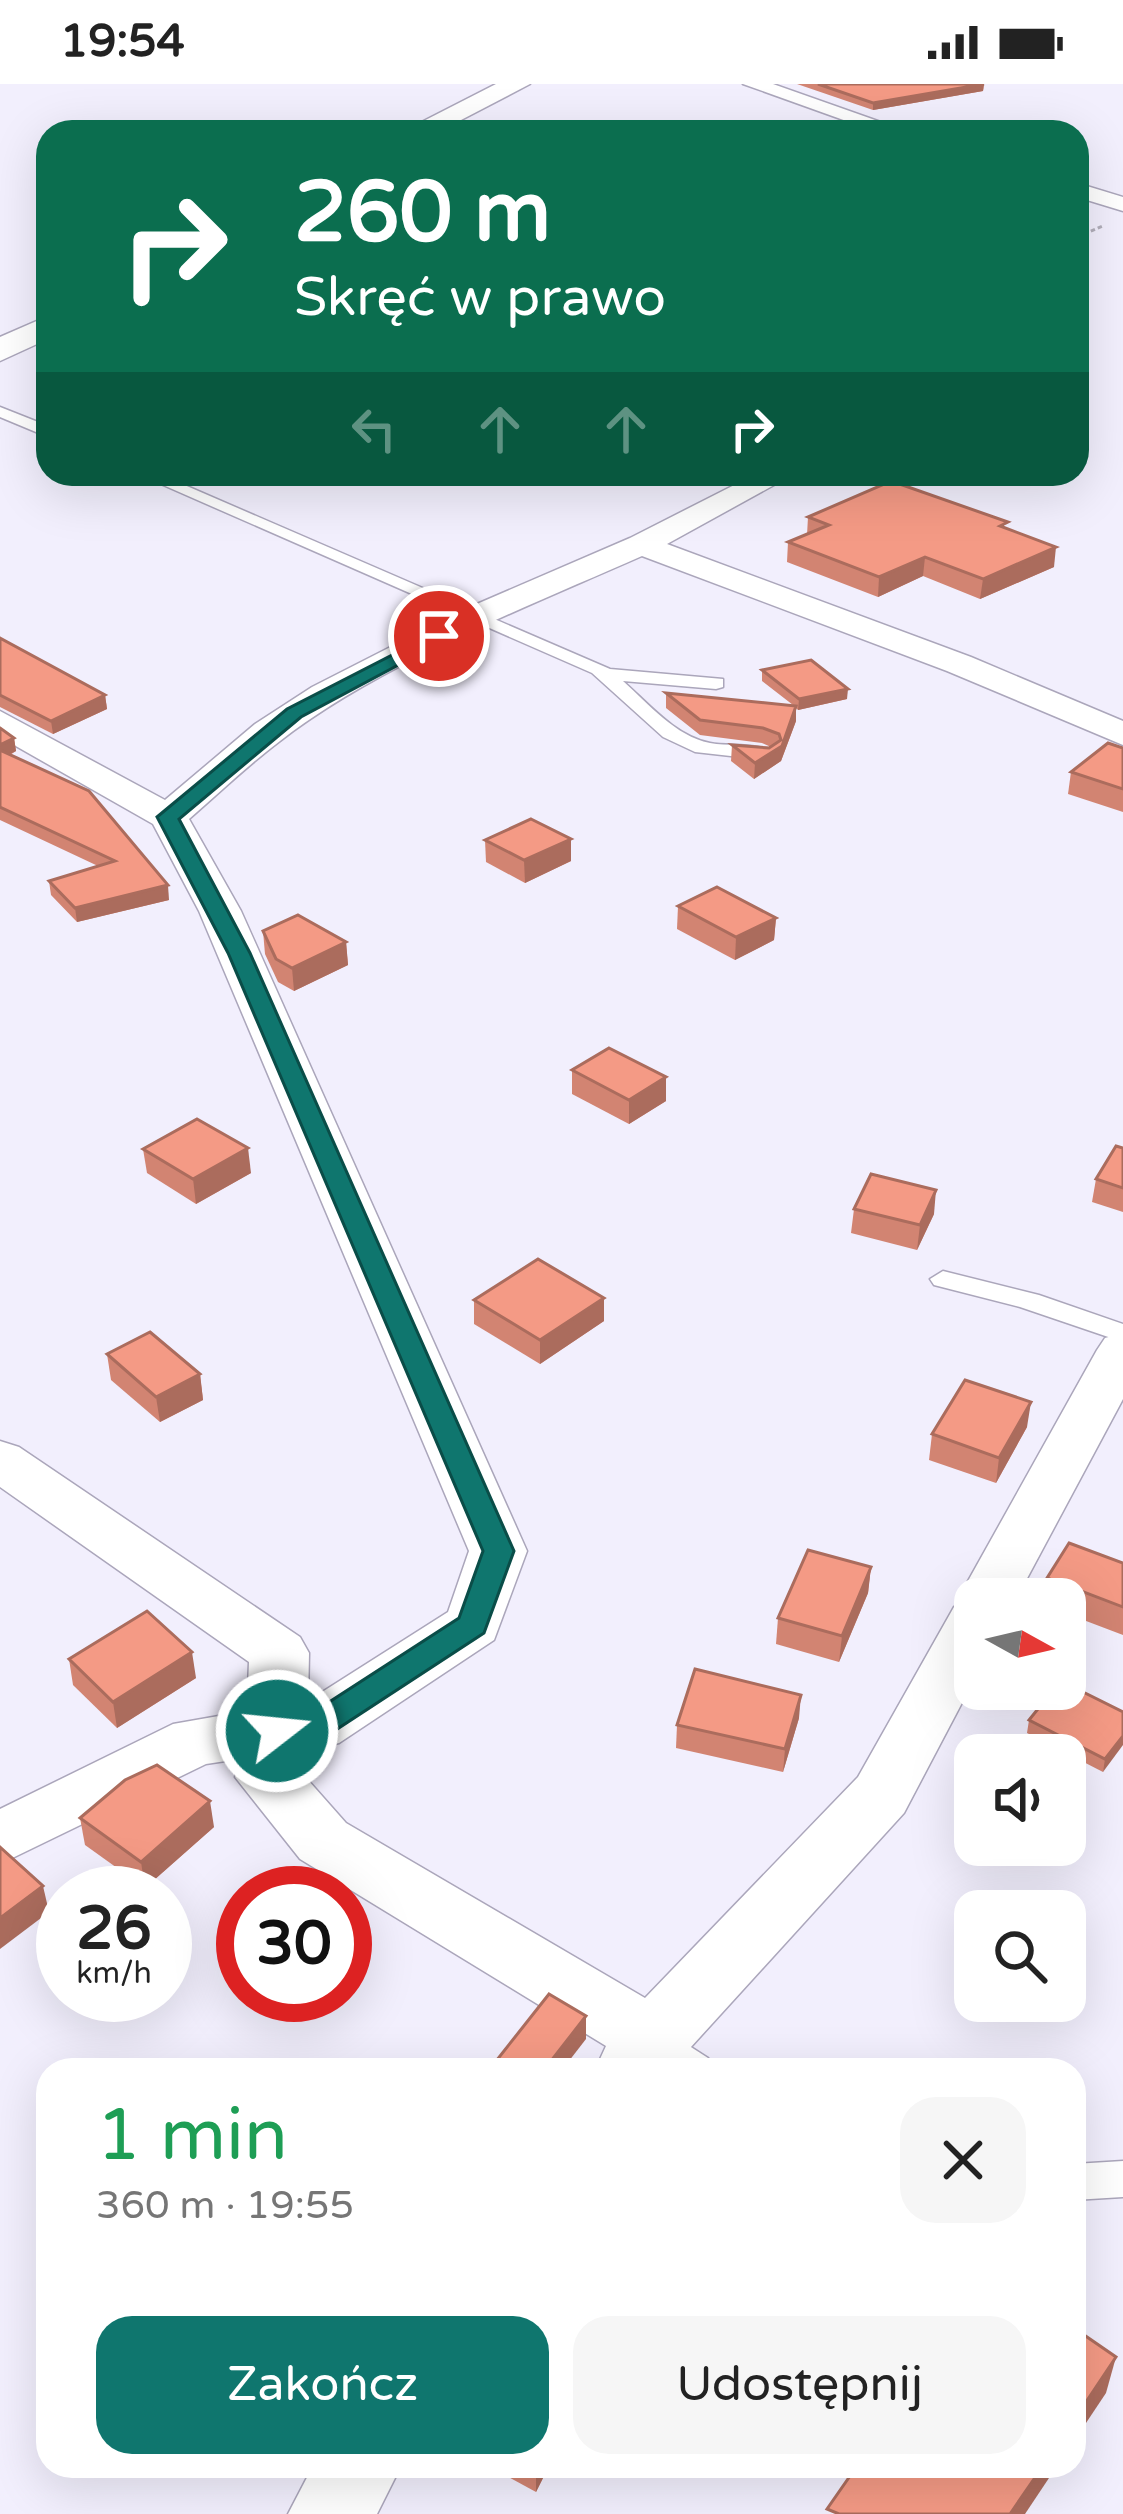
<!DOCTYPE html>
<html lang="pl">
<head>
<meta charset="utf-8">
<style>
  body { margin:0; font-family:"Varela Round",sans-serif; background:#f6f6f6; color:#222; height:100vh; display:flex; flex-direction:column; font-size:45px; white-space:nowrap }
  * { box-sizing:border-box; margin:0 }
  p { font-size:39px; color:#767676 }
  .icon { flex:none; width:66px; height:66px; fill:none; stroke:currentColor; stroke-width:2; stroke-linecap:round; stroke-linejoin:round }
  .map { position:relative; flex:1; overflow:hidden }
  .drawer { position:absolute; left:36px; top:1974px; width:1050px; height:420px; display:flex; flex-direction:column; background:#fff; border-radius:36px; box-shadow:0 12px 48px #0002 }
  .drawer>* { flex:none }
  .hud { position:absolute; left:36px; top:36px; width:1053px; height:366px; border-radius:36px; box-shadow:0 12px 48px #0002; background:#0b6e4f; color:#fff; overflow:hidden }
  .needle { width:78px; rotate:98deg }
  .tools { position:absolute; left:954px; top:1494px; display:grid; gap:24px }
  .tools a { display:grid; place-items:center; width:132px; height:132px; border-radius:24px; background:#fff; box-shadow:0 12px 48px #0002; font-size:60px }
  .speed { position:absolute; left:36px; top:1782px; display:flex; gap:24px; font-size:60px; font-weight:700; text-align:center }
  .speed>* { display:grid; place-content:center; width:156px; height:156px; border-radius:50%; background:#fff; box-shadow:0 12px 48px #0002; line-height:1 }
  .speed small { font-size:30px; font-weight:400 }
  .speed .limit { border:18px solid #d22; background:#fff; color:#111 }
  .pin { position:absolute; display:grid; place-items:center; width:102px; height:102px; color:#fff; margin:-51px; border:6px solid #fff; border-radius:50%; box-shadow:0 3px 12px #0007 }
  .me { position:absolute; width:132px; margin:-66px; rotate:74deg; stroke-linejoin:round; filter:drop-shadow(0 0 9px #0008) }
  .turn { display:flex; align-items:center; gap:42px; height:252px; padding:0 60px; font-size:54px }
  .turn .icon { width:156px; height:156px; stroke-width:2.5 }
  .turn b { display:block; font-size:84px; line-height:102px }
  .lanes { display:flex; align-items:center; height:114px; padding:0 60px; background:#0003; justify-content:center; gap:60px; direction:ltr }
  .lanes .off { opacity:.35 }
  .round { display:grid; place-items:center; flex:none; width:126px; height:126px; border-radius:36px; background:#f6f6f6 }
  .summary { display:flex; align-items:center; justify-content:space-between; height:204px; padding:0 60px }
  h1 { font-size:72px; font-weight:600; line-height:90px; color:#1e9e55 }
  .button { display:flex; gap:24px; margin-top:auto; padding:24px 60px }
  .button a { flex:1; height:138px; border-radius:36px; background:#0f766e; color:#fff; font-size:48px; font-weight:600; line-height:138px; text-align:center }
  .button a+a { background:#f6f6f6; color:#222 }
  .status { display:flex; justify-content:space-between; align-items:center; height:84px; padding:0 60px; background:#fff; direction:ltr }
  .status svg { height:33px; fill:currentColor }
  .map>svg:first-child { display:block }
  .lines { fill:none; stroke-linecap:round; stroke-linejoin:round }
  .service-casing { stroke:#aba6bb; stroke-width:3 }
  .minor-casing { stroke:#aba6bb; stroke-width:3 }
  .primary-casing { stroke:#aba6bb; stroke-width:3 }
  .path { stroke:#b1aeba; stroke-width:3; stroke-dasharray:4.5 3; stroke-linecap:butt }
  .service { fill:#fff; fill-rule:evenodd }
  .minor { fill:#fff; fill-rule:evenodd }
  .primary { fill:#fff; fill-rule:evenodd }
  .wall { fill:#d28472 }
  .shaded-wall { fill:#ab6c5d }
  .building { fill:#f49a85; stroke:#ab6c5d; stroke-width:3 }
  .route { fill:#0f766e; stroke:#0a4d48; stroke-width:3 }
</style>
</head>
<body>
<div class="status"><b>19:54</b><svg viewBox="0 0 49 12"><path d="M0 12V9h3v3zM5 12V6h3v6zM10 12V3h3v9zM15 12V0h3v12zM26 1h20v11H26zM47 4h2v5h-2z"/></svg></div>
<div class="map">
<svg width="1123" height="2430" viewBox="0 0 1123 2430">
  <rect width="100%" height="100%" fill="#f2effd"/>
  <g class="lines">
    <defs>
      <g id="service">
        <path d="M 0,323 L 48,342 L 48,353 L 0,333 Z"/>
        <path d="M 138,390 L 159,390 L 610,585 L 723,595 L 723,603 L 716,605 L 623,597 C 649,620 675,652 710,659 C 731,663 759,658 776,670 L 766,676 L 695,668 L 663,653 L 592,589 Z"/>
        <path d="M 943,1187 L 1039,1211 L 1123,1240 L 1123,1258 L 1020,1223 L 934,1201 L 930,1195 Z"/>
        <path d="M 652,1938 L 708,1974 L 714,1986 C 681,1986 650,1988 633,1954 L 639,1943 Z"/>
        <path d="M 1123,2077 L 1123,2113 L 1074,2116 L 1074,2080 Z"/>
      </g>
      <g id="minor">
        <path d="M 743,0 L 773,0 L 909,48 L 877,48 Z"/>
        <path d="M 1077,99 L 1123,113 L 1123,127 L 1077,113 Z"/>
        <path d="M 756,390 L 794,390 L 667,460 L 971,573 L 1123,637 L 1123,661 L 947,587 L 642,472 C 527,523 379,580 280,657 C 248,681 219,709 189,735 L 241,827 L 527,1467 L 494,1556 L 339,1659 L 304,1667 L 300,1687 L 346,1739 L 645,1914 L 858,1693 L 954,1523 L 961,1521 L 958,1515 L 1097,1266 L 1105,1254 L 1123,1249 L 1123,1315 L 1016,1515 L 975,1515 L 975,1594 L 904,1729 L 670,1986 L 595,1986 L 606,1962 L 300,1775 L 235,1693 L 239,1675 L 206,1680 L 0,1780 L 0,1725 L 173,1640 L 247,1627 L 249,1578 L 0,1403 L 0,1357 L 19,1363 L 300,1553 L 309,1569 L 308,1617 L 448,1528 L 469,1467 L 199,827 L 153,740 L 0,653 L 0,627 L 165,716 L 255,640 L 312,603 L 463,526 L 630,454 Z"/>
        <path d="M 313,2382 L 401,2382 L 377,2430 L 288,2430 Z"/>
      </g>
      <g id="primary">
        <path d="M 496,0 L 530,0 L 438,48 L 402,48 Z"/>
        <path d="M 48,232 L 48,255 L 0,277 L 0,253 Z"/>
      </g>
    </defs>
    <!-- service casing -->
    <use href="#service" class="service-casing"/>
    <!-- minor casing -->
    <use href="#minor" class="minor-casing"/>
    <!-- primary casing -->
    <use href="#primary" class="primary-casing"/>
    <!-- path -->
    <path class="path" d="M 1077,153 L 1103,142"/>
    <!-- service -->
    <use href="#service" class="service"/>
    <!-- minor -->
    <use href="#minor" class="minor"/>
    <!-- primary -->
    <use href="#primary" class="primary"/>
  </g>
  <!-- wall -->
  <g class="wall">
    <path d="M 797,0 L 984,0 L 983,7 L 873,26 Z"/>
    <path d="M 808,433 L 1007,445 L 1054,483 L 980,515 L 923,492 L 878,513 L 787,478 L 788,458 L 807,451 Z"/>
    <path d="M 0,554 L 105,611 L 107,625 L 53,650 L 0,623 Z"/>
    <path d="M 762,586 L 847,615 L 798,626 L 796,624 L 796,637 L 781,677 L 754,695 L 731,677 L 732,661 L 771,663 L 762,659 L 700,651 L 666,624 L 666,609 L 793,621 L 762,597 Z"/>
    <path d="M 0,644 L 14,654 L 16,667 L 10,671 L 169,816 L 77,838 L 51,811 L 49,797 L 98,782 L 0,736 Z"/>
    <path d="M 1123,664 L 1123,728 L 1068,710 L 1071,688 Z"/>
    <path d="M 571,755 L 571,777 L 525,799 L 486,778 L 485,756 Z"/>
    <path d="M 678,822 L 776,834 L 774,856 L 735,876 L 677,845 Z"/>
    <path d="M 263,847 L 346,858 L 348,881 L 294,907 L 278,898 L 265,870 Z"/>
    <path d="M 572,986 L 666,1017 L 629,1040 L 572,1010 Z"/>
    <path d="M 1123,1064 L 1123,1128 L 1092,1118 L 1096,1095 Z"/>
    <path d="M 143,1065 L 251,1089 L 196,1120 L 147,1089 Z"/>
    <path d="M 854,1125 L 934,1130 L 917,1166 L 851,1149 Z"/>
    <path d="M 604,1214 L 604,1237 L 540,1280 L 474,1240 L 474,1216 Z"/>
    <path d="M 107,1270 L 200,1290 L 203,1316 L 160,1338 L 111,1296 Z"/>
    <path d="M 1027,1343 L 996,1399 L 929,1376 L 932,1350 Z"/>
    <path d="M 1123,1479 L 1123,1551 L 1065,1529 L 1065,1515 L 1043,1515 L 1047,1494 Z"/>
    <path d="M 871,1483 L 868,1509 L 839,1578 L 776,1560 L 778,1534 Z"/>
    <path d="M 69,1575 L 196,1594 L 117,1644 L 73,1601 Z"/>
    <path d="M 1123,1628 L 1103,1688 L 1027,1649 L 1029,1636 Z"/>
    <path d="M 799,1634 L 783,1688 L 676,1664 L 677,1641 Z"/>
    <path d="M 80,1734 L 214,1743 L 145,1804 L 85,1761 Z"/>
    <path d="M 167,2382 L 186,2382 L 180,2390 Z"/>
    <path d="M 488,2382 L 549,2382 L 536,2408 Z"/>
  </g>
  <!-- shaded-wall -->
  <g class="shaded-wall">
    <path d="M 984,0 L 983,7 L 873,26 L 873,19 Z"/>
    <path d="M 1056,463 L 1054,483 L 980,515 L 983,495 Z"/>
    <path d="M 925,473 L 923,492 L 878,513 L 879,493 Z"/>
    <path d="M 848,605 L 847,615 L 798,626 L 799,615 Z"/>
    <path d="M 105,611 L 107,625 L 53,650 L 51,637 Z"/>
    <path d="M 796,622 L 796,637 L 781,677 L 754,695 L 755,679 L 782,662 Z"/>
    <path d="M 14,654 L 16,667 L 0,675 L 0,661 Z"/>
    <path d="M 571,755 L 571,777 L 525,799 L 524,776 Z"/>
    <path d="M 168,801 L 169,816 L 77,838 L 75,824 Z"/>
    <path d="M 776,834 L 774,856 L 735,876 L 736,853 Z"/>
    <path d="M 346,858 L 348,881 L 294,907 L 292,884 Z"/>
    <path d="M 666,993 L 666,1017 L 629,1040 L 629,1016 Z"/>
    <path d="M 248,1064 L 251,1089 L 196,1120 L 193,1095 Z"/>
    <path d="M 936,1106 L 934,1130 L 917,1166 L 920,1141 Z"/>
    <path d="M 604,1214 L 604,1237 L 540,1280 L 540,1256 Z"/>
    <path d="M 200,1290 L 203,1316 L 160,1338 L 156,1313 Z"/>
    <path d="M 1031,1318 L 1027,1343 L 996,1399 L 999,1374 Z"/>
    <path d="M 871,1483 L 868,1509 L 839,1578 L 842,1552 Z"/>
    <path d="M 192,1568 L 196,1594 L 117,1644 L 113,1618 Z"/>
    <path d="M 801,1611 L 799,1634 L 783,1688 L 785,1665 Z"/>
    <path d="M 1123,1652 L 1123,1661 L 1103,1688 L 1105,1675 Z"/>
    <path d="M 210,1717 L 214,1743 L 145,1804 L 141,1778 Z"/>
    <path d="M 43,1802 L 49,1828 L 0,1865 L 0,1834 Z"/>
    <path d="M 586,1932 L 586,1955 L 562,1986 L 544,1986 Z"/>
    <path d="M 1116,2273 L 1106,2309 L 1074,2357 L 1074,2336 Z"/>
    <path d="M 536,2382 L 549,2382 L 536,2408 Z"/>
    <path d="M 1043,2382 L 1057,2382 L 1025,2430 L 1010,2430 Z"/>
  </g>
  <!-- building -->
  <g class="building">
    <path d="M 818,0 L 984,0 L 873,19 Z"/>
    <path d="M 891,397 L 1008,438 L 1000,442 L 1056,463 L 983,495 L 925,473 L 879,493 L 788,458 L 829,441 L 808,433 Z"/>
    <path d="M 0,554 L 105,611 L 51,637 L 0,611 Z"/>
    <path d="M 811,576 L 848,605 L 799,615 L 762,586 Z"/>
    <path d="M 666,609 L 796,622 L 782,662 L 755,679 L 732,661 L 769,664 L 781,656 L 779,650 L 763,644 L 700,636 Z"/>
    <path d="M 0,644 L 14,654 L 0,661 Z"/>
    <path d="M 1108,659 L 1123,664 L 1123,705 L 1071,688 Z"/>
    <path d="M 0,666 L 89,707 L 168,801 L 75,824 L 49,797 L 115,777 L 0,723 Z"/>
    <path d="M 531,735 L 571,755 L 524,776 L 485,756 Z"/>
    <path d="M 717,803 L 776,834 L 736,853 L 678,822 Z"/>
    <path d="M 298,831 L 346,858 L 292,884 L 276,875 L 263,847 Z"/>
    <path d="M 609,964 L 666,993 L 629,1016 L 572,986 Z"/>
    <path d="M 197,1035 L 248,1064 L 193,1095 L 143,1065 Z"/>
    <path d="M 1116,1062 L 1123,1064 L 1123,1104 L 1096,1095 Z"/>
    <path d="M 871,1090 L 936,1106 L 920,1141 L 854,1125 Z"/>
    <path d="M 538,1175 L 604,1214 L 540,1256 L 474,1216 Z"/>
    <path d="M 150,1248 L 200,1290 L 156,1313 L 107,1270 Z"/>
    <path d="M 965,1296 L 1031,1318 L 999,1374 L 932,1350 Z"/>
    <path d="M 1069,1459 L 1123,1479 L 1123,1523 L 1047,1494 Z"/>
    <path d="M 808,1466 L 871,1483 L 842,1552 L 778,1534 Z"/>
    <path d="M 147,1527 L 192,1568 L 113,1618 L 69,1575 Z"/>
    <path d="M 695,1585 L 801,1611 L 785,1665 L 677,1641 Z"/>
    <path d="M 1065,1599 L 1123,1628 L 1123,1652 L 1105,1675 L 1029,1636 L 1054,1605 L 1065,1605 Z"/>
    <path d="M 157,1681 L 210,1717 L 141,1778 L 80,1734 L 125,1696 Z"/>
    <path d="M 0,1763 L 43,1802 L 0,1834 Z"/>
    <path d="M 549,1910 L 586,1932 L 544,1986 L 489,1986 Z"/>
    <path d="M 1074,2244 L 1116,2273 L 1074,2336 Z"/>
    <path d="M 857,2382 L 1043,2382 L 1010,2430 L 839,2430 L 827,2425 Z"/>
  </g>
  <!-- route -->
  <path class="route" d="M 439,547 L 448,552 L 445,556 L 301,633 L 179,735 L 250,869 L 514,1467 L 484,1549 L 328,1651 L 277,1660 L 265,1656 L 261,1647 L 265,1638 L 309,1631 L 459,1534 L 483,1467 L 228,869 L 157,733 L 287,625 Z"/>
</svg>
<div class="tools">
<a><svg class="needle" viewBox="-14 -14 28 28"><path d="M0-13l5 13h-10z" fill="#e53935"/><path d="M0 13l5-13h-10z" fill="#767676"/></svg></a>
<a><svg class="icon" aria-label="sound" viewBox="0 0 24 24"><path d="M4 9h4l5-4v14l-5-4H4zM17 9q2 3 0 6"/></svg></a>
<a><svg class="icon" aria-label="search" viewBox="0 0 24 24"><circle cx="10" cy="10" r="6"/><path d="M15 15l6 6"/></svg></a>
</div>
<div class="speed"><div>26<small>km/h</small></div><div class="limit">30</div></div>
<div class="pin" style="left:439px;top:552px;background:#d93025"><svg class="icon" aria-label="arrive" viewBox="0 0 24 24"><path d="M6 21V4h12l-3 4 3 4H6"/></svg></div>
<svg class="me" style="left:277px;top:1647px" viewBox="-20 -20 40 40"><circle r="17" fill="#0f766e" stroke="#fff" stroke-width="3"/><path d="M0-11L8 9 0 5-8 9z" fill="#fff"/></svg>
<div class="hud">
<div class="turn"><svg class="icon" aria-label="right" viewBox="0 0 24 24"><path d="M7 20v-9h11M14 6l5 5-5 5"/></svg><div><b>260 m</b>Skręć w prawo</div></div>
<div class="lanes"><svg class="icon off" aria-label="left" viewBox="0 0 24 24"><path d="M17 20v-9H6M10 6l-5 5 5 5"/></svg><svg class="icon off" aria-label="ahead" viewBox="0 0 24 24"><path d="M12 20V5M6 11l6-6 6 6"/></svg><svg class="icon off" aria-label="ahead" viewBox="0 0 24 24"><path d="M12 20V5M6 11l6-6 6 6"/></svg><svg class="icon" aria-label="right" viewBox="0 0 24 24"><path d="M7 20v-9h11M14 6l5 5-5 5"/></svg></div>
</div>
<section class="drawer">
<div class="summary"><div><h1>1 min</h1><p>360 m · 19:55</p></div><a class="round"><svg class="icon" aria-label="close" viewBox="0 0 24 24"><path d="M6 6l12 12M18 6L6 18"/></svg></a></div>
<div class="button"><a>Zakończ</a><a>Udostępnij</a></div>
</section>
</div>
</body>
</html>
